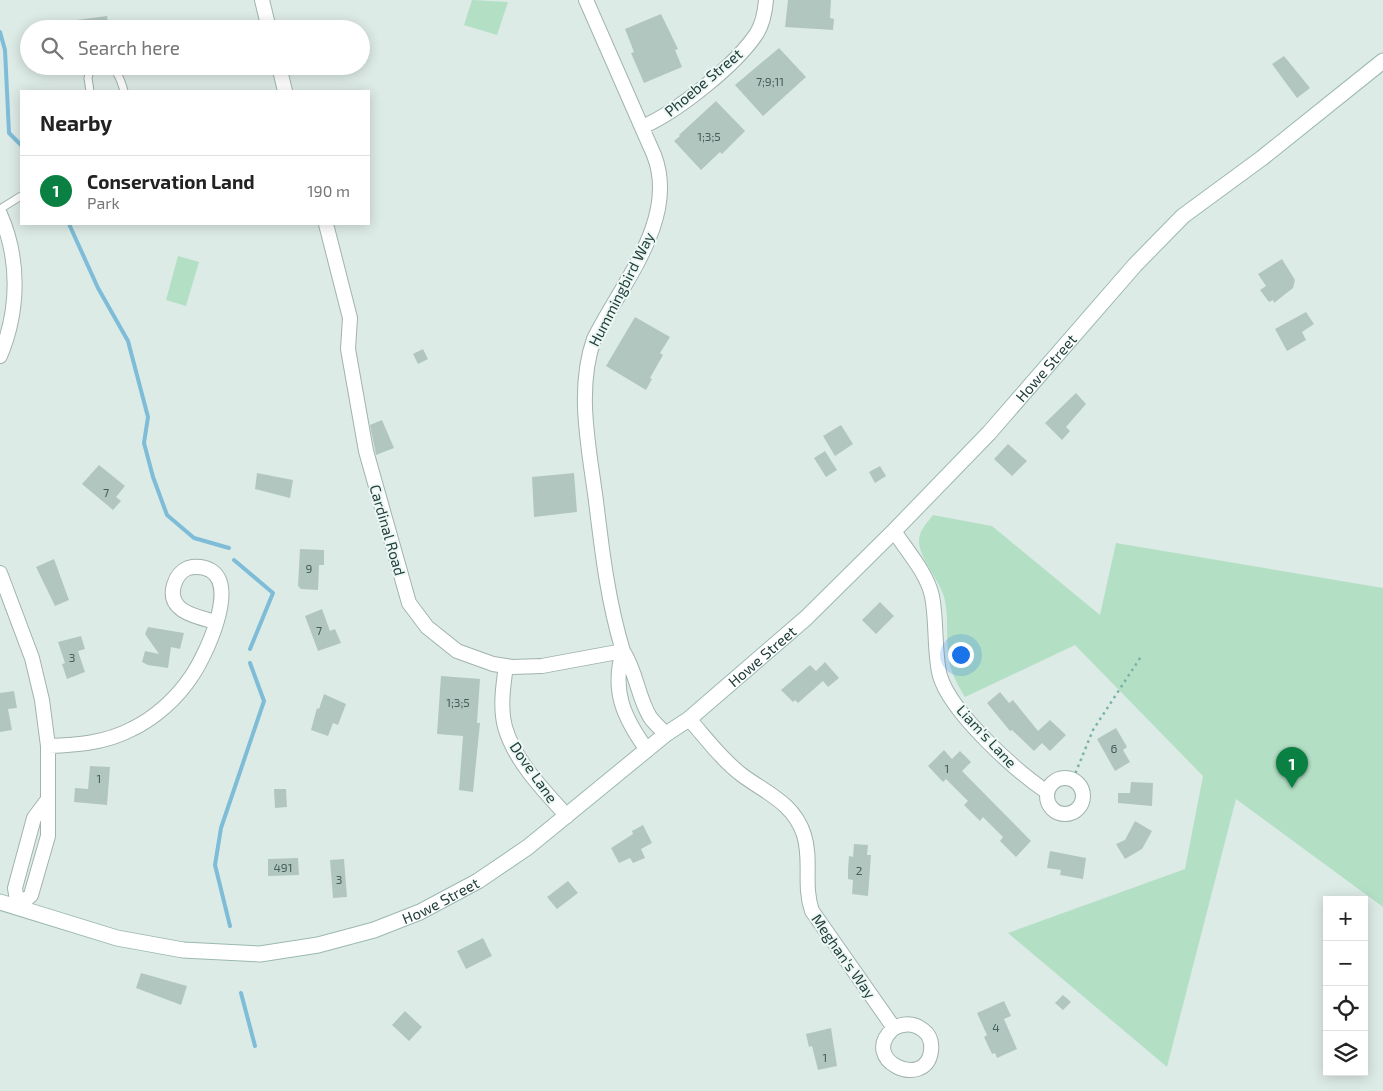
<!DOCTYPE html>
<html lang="en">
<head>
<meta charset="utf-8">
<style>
	:root { --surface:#fff; --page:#f6f6f6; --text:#222; --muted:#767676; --line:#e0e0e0; --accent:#0b8043 }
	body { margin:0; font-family:"Exo 2",sans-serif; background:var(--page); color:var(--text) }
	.controls { position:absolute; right:15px; bottom:15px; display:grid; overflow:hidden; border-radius:0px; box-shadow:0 2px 12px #0003 }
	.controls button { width:45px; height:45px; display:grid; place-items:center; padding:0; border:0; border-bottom:1px solid var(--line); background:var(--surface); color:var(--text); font:25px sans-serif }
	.you { position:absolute; left:960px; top:654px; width:18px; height:18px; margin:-12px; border:4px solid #fff; border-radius:50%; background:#1a73e8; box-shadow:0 0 0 8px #1a73e833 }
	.badge { display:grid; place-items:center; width:32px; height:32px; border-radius:50%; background:var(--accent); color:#fff; font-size:16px; font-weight:700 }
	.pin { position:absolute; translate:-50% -41px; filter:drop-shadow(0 1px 2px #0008) }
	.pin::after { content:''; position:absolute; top:26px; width:18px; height:15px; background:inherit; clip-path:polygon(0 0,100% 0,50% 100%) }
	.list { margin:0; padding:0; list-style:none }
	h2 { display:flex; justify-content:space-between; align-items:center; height:65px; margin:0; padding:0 20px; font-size:21px }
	h2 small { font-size:16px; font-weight:400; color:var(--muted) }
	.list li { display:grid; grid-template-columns:32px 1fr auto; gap:15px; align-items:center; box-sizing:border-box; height:70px; padding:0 20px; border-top:1px solid var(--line) }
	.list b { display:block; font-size:19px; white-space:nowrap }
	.list p { margin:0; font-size:16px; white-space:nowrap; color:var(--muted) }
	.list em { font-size:16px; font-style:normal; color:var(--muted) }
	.icon { flex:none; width:28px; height:28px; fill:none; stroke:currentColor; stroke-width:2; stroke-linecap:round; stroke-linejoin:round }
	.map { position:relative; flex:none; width:1383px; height:1091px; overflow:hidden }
	.search { position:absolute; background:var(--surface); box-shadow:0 2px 12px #0003; left:20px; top:20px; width:350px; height:55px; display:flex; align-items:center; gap:12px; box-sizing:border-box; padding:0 18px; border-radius:28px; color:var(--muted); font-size:19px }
	.panel { position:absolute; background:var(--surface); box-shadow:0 2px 12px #0003; left:20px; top:90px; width:350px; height:135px; border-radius:0px }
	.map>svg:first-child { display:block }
	.green { fill:#b3dfc5 }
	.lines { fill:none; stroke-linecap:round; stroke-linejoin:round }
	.stream { stroke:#7ebcd7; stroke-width:4 }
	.building { fill:#b2c6c0 }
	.lane-casing { stroke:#a0b3af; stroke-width:9 }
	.street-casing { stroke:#a0b3af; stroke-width:16 }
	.secondary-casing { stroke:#9bb8b2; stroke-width:17 }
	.path { stroke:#7ab2a9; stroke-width:2.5; stroke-dasharray:2.5 4; stroke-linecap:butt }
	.lane { stroke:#fff; stroke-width:7 }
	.street { stroke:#fff; stroke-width:14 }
	.secondary { stroke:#fff; stroke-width:15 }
	.labels { text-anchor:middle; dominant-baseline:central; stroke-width:4; stroke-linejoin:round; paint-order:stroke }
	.number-label { font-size:12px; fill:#425e5a }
	.street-label { font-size:15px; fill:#1d3c38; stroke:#edf7f4 }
</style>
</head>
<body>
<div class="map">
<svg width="1383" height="1091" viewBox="0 0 1383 1091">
	<rect width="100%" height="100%" fill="#ddebe7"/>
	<!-- green -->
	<path class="green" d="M472,0L508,2L497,35L464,25Z
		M178,256L199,262L186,306L166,300Z
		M933,515L992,526L1100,615L1116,543L1383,588V907L1236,799L1167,1067L1008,933L1185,869L1203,776L1075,645L965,697C957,684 949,669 948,654C946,635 949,616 944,597C939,579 919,558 919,541C919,530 927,523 933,515Z"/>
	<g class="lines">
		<!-- stream -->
		<path class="stream" d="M0,32L5,50L9,133L21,145
			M69,224L98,288L128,341L148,417L144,443L153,477L167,515L194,538L229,548
			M234,560L273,593L250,649
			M230,926L215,865L221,828L264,701L250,663
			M241,993L255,1046"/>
	</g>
	<!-- building -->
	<path class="building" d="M788,0H831L830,18L834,19L833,30L785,27Z
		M661,14L678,49L675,50L682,67L644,83L631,53L634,52L625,29Z
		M107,16L109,29H61V22Z
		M779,48L806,77L763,116L735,85Z
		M1284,56L1310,88L1297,98L1272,64Z
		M716,101L745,131L722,154L720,152L701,170L674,141L680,136L679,135Z
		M1282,259L1295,280L1293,288L1274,303L1273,300L1269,302L1260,290L1266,286L1258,274Z
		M1306,312L1314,324L1302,332L1306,340L1287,351L1275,329Z
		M635,317L670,337L660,353L663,355L650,378L652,379L646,390L606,366Z
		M423,349L428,359L418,364L413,354Z
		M1076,393L1086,404L1066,427L1070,431L1062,440L1045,423Z
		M382,420L394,448L376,455L370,425Z
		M841,425L853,444L835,456L823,436Z
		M1008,444L1027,461L1012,476L994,459Z
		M825,451L837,470L826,477L814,458Z
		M99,465L125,486L116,497L121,501L113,510L82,484Z
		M880,466L886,476L875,483L869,472Z
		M257,473L293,480L290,498L255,489Z
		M574,473L577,512L534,517L532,477Z
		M300,549L324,550V565H319L318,590L301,589L298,586Z
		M54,559L69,600L55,606L36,567Z
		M880,602L894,616L876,634L862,620Z
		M322,609L330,631L335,629L341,643L318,651L305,616Z
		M148,627L184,633L180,649L171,647L168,668L148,665L142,662L145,651L159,654L145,634Z
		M81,636L85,649L78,651L85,672L67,679L62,664L65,663L58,642Z
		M825,662L839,678L828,687L823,681L798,703L795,700L793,702L781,690L810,665L816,671Z
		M441,676L480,679L477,723H480L473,792L459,790L463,736L437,734Z
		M14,691L17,708L8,709L12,730L0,732V693Z
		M1000,692L1009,703L1013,700L1038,731L1050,720L1066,735L1050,751L1042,743L1034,751L1012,730L1010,731L987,703Z
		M324,694L346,704L338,725L333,723L328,736L311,730L317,708L319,709Z
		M1116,728L1127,747L1123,750L1130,762L1115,771L1097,739Z
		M944,750L952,759L960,751L971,762L962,771L1031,841L1016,857L1000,841L1003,837L983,817L980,821L964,805L968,801L946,779L943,782L928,766Z
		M90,766L110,767L107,805L74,802L75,788L88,789Z
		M1131,782L1153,783L1152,806L1118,803V793H1130Z
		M274,789H286L287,807L275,808Z
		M1135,821L1152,831L1142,849L1125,859L1116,844L1125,840Z
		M643,825L652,843L641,849L645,858L633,863L630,858L619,863L611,848L633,834L632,831Z
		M854,844L868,845L867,855H871L868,896L852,894L853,880L848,879V870L849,856L853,857Z
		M1050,851L1086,858L1083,879L1060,875L1061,870L1047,868Z
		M298,858L299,875L268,876V859Z
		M344,859L347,897L333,898L330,860Z
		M568,881L578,893L557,909L547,897Z
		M483,938L492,956L466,969L457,951Z
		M141,973L187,986L181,1005L136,988Z
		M1063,995L1071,1002L1063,1010L1055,1003Z
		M1004,1001L1011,1016L1004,1019L1017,1049L997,1058L995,1053L992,1054L984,1037L987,1035L977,1013Z
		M405,1011L422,1027L409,1041L392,1025Z
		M831,1028L837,1066L818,1070L812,1046L809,1047L806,1034Z"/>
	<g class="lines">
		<!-- lane casing -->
		<g class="lane-casing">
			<path id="lane" d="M107,66C118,69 121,81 124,91
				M90,91L88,78L90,70L102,66
				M0,209L21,196"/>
		</g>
		<!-- street casing -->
		<g class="street-casing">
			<path id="street" d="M262,0L269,29
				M279,66L285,91
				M642,127C677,112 736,65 757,33C763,23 765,12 766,0
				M0,214C20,259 19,311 0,356
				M326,224L350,318L348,349L366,451L409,603L427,627L457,651L493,664L512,667L542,666L623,651C608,602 602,551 596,501C589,448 576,390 594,339C621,284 679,219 654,155L586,0
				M894,531C907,551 927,573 932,596C937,621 934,654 940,676C951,713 1016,771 1047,792
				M0,573L32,658L42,700L48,746V836L31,895L18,907
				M506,666C503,686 500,708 505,727C514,760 544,791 567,816
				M689,719C706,738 722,760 742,775C766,793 794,803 804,835C812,860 803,885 812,911L894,1028C857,1060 926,1091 931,1051C932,1043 930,1035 923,1030C914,1023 904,1023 894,1028
				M48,746C78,745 105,743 132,729C155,718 177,698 191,677C205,657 239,586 210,570C204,567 196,566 188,568C181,571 176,578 174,585C166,612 198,617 216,622
				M647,750C624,718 611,691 623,651C637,673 637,695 650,717C654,723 661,729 666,734
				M1047 796a18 18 0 1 1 36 0a18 18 0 1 1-36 0Z
				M18,907L15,888L34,818L46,802"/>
		</g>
		<!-- secondary casing -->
		<g class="secondary-casing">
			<g id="secondary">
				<path id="s1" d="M0,902L117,938L183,950L260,954L318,945L374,930L420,912L478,881L528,847L666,734L689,719L806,618L894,531L989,433L1135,265L1183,216L1262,158L1383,61"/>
			</g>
		</g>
		<!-- path -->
		<path class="path" d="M1073,779L1093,730L1142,655"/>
		<!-- lane -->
		<use href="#lane" class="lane"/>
		<!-- street -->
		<use href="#street" class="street"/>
		<!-- secondary -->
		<use href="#secondary" class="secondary"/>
	</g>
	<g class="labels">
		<!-- number labels -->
		<g class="number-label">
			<text x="770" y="81">7;9;11</text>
			<text x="709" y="136">1;3;5</text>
			<text x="106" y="492">7</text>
			<text x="309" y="568">9</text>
			<text x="319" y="630">7</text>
			<text x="72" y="657">3</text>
			<text x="458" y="702">1;3;5</text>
			<text x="1114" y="748">6</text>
			<text x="947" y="768">1</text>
			<text x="99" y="778">1</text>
			<text x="283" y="867">491</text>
			<text x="859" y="870">2</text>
			<text x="339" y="879">3</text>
			<text x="996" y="1027">4</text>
			<text x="825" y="1057">1</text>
		</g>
		<!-- street labels -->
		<g class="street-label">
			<text transform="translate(703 82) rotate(-40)">Phoebe Street</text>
			<text transform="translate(621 289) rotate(-63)">Hummingbird Way</text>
			<text stroke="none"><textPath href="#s1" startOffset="1266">Howe Street</textPath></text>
			<text transform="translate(388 530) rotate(74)">Cardinal Road</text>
			<text stroke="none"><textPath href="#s1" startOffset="861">Howe Street</textPath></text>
			<text transform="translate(987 736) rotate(47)">Liam's Lane</text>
			<text transform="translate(534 772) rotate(55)">Dove Lane</text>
			<text stroke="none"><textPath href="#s1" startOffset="456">Howe Street</textPath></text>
			<text transform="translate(844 956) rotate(55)">Meghan's Way</text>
		</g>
	</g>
</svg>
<div class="controls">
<button>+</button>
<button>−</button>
<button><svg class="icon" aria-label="locate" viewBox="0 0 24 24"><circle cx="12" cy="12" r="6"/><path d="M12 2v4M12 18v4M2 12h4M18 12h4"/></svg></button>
<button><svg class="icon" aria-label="layers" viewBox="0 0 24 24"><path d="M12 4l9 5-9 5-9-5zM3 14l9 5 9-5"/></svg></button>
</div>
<div class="you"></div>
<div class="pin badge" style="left:1292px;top:788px">1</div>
<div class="search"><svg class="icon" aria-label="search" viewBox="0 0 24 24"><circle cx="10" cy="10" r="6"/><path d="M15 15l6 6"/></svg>Search here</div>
<section class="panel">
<h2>Nearby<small></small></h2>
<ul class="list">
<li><span class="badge">1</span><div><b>Conservation Land</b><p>Park</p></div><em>190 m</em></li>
</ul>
</section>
</div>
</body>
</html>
